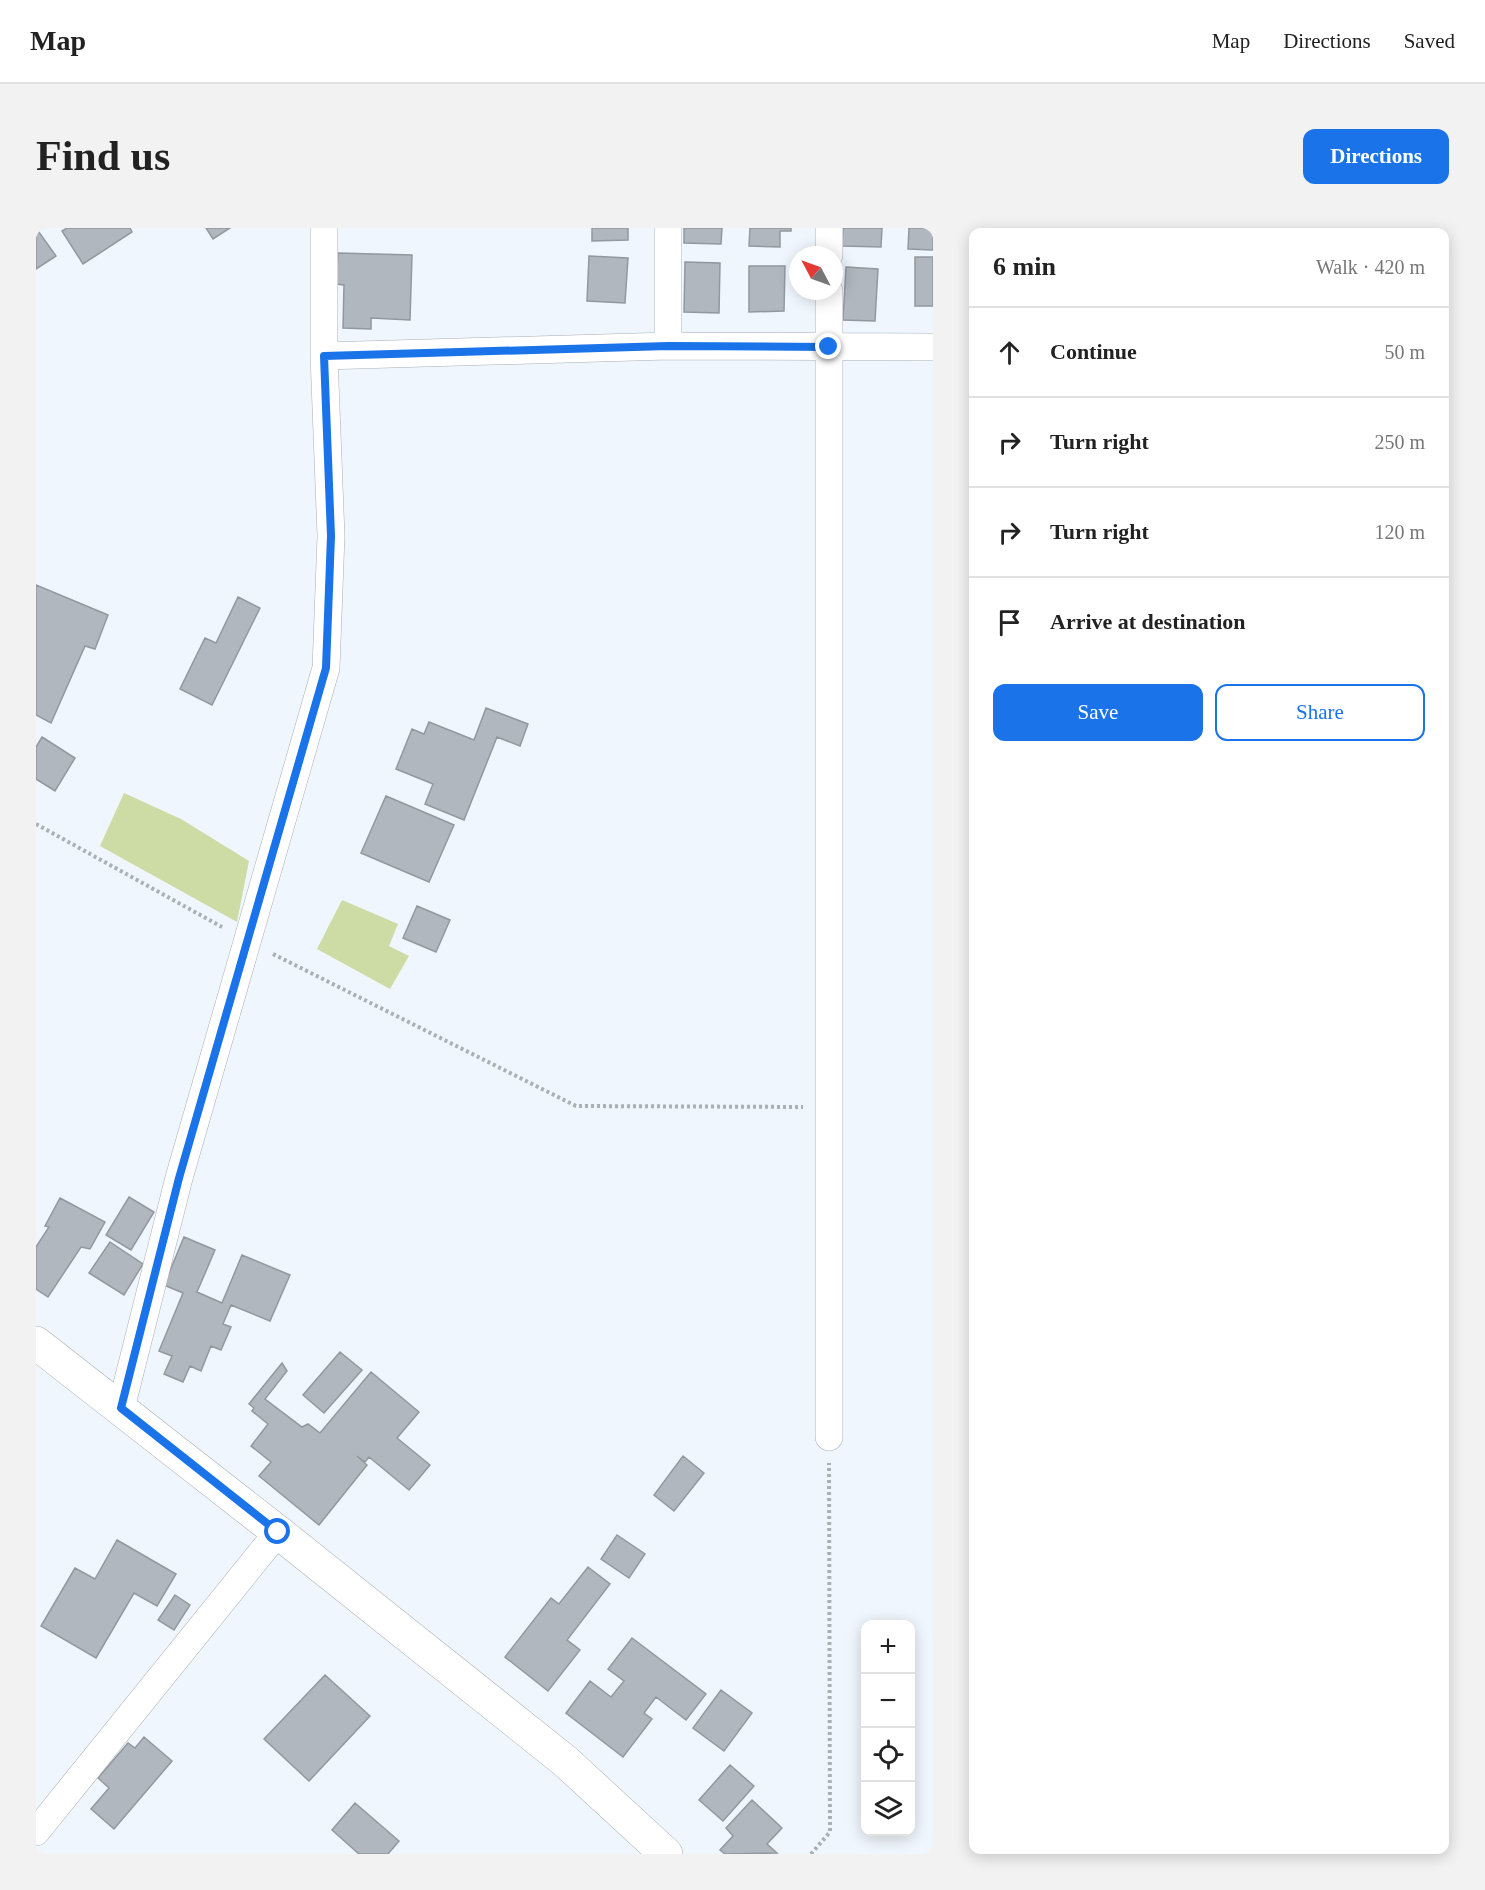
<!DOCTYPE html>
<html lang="en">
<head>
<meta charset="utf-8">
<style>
	:root { --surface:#fff; --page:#f2f2f2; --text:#222; --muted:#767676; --line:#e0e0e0; --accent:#1a73e8 }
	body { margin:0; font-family:Georgia,serif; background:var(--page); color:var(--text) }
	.controls { position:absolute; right:18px; bottom:18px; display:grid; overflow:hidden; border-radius:12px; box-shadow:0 3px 15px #0003 }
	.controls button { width:54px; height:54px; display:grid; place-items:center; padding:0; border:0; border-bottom:2px solid var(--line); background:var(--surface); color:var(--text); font:30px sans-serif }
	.compass { position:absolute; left:753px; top:18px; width:54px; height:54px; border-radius:50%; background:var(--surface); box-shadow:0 3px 15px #0003; rotate:311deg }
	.stop { position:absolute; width:18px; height:18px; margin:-14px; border:4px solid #1a73e8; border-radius:50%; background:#fff }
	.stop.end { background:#1a73e8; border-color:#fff; box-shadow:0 2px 6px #0008 }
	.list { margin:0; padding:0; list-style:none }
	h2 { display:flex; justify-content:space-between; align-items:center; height:78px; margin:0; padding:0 24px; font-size:26px }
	h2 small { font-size:20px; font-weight:400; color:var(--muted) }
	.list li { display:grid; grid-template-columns:39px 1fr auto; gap:18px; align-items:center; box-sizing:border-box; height:90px; padding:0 24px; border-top:2px solid var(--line) }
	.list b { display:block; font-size:22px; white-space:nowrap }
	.list em { font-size:20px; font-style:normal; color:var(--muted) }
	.actions { display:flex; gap:12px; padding:18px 24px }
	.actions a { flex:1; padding:14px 0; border:2px solid var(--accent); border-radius:12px; text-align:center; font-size:21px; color:var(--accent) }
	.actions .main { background:var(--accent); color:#fff }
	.icon { flex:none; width:33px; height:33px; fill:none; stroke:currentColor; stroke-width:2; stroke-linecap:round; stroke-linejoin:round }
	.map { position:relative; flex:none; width:897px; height:1626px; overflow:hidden; border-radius:12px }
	header { display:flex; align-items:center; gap:36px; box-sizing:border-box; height:84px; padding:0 30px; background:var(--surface); border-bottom:2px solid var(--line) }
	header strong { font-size:28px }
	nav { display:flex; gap:33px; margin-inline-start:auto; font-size:21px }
	.intro { display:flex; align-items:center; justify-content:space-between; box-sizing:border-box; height:144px; padding:0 36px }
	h1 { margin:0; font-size:42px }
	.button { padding:15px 27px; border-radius:12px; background:var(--accent); color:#fff; font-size:21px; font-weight:700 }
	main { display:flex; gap:36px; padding:0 36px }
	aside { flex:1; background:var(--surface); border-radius:12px; box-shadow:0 3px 15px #0003 }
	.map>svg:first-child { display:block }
	.green { fill:#cddba5 }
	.building { fill:#b1b7be; stroke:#92989e; stroke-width:1.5 }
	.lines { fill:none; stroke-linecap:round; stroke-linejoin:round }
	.street-casing { stroke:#a8afb5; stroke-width:28 }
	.secondary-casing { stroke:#a8afb5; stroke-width:34 }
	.path { stroke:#abb0b5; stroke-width:4; stroke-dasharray:3 3; stroke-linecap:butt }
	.street { stroke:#fff; stroke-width:27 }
	.secondary { stroke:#fff; stroke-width:33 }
	.route { stroke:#1a73e8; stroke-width:8 }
</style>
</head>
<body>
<header>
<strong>Map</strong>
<nav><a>Map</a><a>Directions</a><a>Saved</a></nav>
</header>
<div class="intro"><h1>Find us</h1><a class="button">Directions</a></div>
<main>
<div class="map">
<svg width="897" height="1626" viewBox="0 0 897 1626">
	<rect width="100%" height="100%" fill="#f0f6fd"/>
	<!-- green -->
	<path class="green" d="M88,565L145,591L213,633L201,694L64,618Z
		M306,672L362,696L353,718L373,728L354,761L281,721Z"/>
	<!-- building -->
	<path class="building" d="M0,0L20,28L0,41Z
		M31,0H94L96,4L47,36L26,3Z
		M170,0H194L177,11Z
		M556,0H592V12L556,13Z
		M648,0H686L685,16L648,15Z
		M714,0H755V3H744V19L713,18Z
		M807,0H846L845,19L806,18Z
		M873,0H897V22L872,21Z
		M302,25L376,27L374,92L335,90V101L307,100L308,57L300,56Z
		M553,28L592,30L589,75L551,73Z
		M879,29H897V78H879Z
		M649,34L684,35L683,85L648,84Z
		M713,38H749L748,83L713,84Z
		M810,39L842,41L839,93L807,92Z
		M0,357L72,387L59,421L49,418L15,495L0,487Z
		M202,369L224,380L176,477L144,461L169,410L180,415Z
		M450,480L492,496L484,518L461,509L428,592L389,576L397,556L360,541L376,501L388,506L393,494L438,512Z
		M6,509L39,530L19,563L0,551V519Z
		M350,568L418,597L393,654L325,625Z
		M381,678L414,692L400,724L367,710Z
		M93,969L118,984L95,1022L70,1007Z
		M24,970L69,994L54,1021L45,1019L12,1069L0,1061V1019L13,999L9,998Z
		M148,1009L179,1022L161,1064L186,1075L206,1027L254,1047L234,1093L195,1077L187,1096L195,1099L185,1122L175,1118L165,1143L154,1138L147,1154L128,1146L136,1128L123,1123L147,1065L128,1057Z
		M74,1014L107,1036L88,1067L53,1045Z
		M304,1124L326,1142L288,1185L267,1167Z
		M246,1135L251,1143L229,1171L266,1199L272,1196L284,1205L335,1144L383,1184L361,1210L394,1237L373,1262L333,1229L329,1234L321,1228L331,1237L283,1297L223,1248L235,1234L215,1218L232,1196L216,1183L218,1180L213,1176Z
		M647,1228L668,1245L638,1283L618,1267Z
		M581,1307L609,1326L593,1350L565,1331Z
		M81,1312L140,1346L121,1378L98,1365L60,1430L5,1398L39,1340L59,1351Z
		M552,1339L574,1356L531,1412L544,1422L512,1463L469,1429L515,1370L523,1376Z
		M139,1367L154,1377L138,1402L122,1392Z
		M596,1410L670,1466L650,1492L620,1469L608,1485L616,1491L587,1529L530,1485L554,1453L575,1469L588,1453L572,1441Z
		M289,1447L334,1488L273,1553L228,1511Z
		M685,1462L716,1485L688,1523L657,1500Z
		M108,1509L136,1533L78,1601L55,1581L73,1560L62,1550L92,1515L99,1520Z
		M694,1537L718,1558L687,1593L663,1572Z
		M716,1572L746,1600L731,1616L741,1625L689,1626L684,1622L697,1608L690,1600Z
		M319,1575L363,1613L352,1626H323L296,1602Z"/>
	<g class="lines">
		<!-- street casing -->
		<g class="street-casing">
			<path id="street" d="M632,0V118
				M793,0V27
				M288,128L632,118L897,119
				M85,1180L143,950L290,440L295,308L288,128V0
				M793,1209V63
				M0,1604L242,1304"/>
		</g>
		<!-- secondary casing -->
		<g class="secondary-casing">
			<path id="secondary" d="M0,1115L242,1304L529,1533L630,1626"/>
		</g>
		<!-- path -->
		<path class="path" d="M0,596L186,699
			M237,726L540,878L767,879
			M775,1626L794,1604L793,1235"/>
		<!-- street -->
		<use href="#street" class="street"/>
		<!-- secondary -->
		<use href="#secondary" class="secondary"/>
	</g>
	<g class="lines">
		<!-- route -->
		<path class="route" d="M242,1304L85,1180L143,950L290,440L295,308L288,128L632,118L793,119"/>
	</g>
</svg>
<div class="controls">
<button>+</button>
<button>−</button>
<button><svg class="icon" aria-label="locate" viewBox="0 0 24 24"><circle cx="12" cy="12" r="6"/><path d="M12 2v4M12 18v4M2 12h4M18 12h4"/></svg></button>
<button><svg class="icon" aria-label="layers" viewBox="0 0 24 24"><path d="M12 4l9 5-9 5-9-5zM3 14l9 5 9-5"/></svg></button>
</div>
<svg class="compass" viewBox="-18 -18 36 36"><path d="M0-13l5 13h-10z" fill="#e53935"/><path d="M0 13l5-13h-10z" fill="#767676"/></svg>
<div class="stop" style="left:242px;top:1304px"></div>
<div class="stop end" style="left:793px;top:119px"></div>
</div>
<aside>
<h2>6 min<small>Walk · 420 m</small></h2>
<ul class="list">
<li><svg class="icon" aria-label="ahead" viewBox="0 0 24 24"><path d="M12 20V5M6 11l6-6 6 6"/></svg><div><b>Continue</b></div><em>50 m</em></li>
<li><svg class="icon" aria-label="right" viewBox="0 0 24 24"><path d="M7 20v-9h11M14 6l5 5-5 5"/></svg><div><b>Turn right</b></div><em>250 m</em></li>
<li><svg class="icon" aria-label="right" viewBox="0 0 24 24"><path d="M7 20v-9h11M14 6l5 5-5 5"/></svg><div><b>Turn right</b></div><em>120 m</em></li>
<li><svg class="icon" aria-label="arrive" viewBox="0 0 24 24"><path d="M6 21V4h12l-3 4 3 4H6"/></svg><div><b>Arrive at destination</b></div></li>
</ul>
<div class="actions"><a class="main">Save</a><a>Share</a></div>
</aside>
</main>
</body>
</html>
